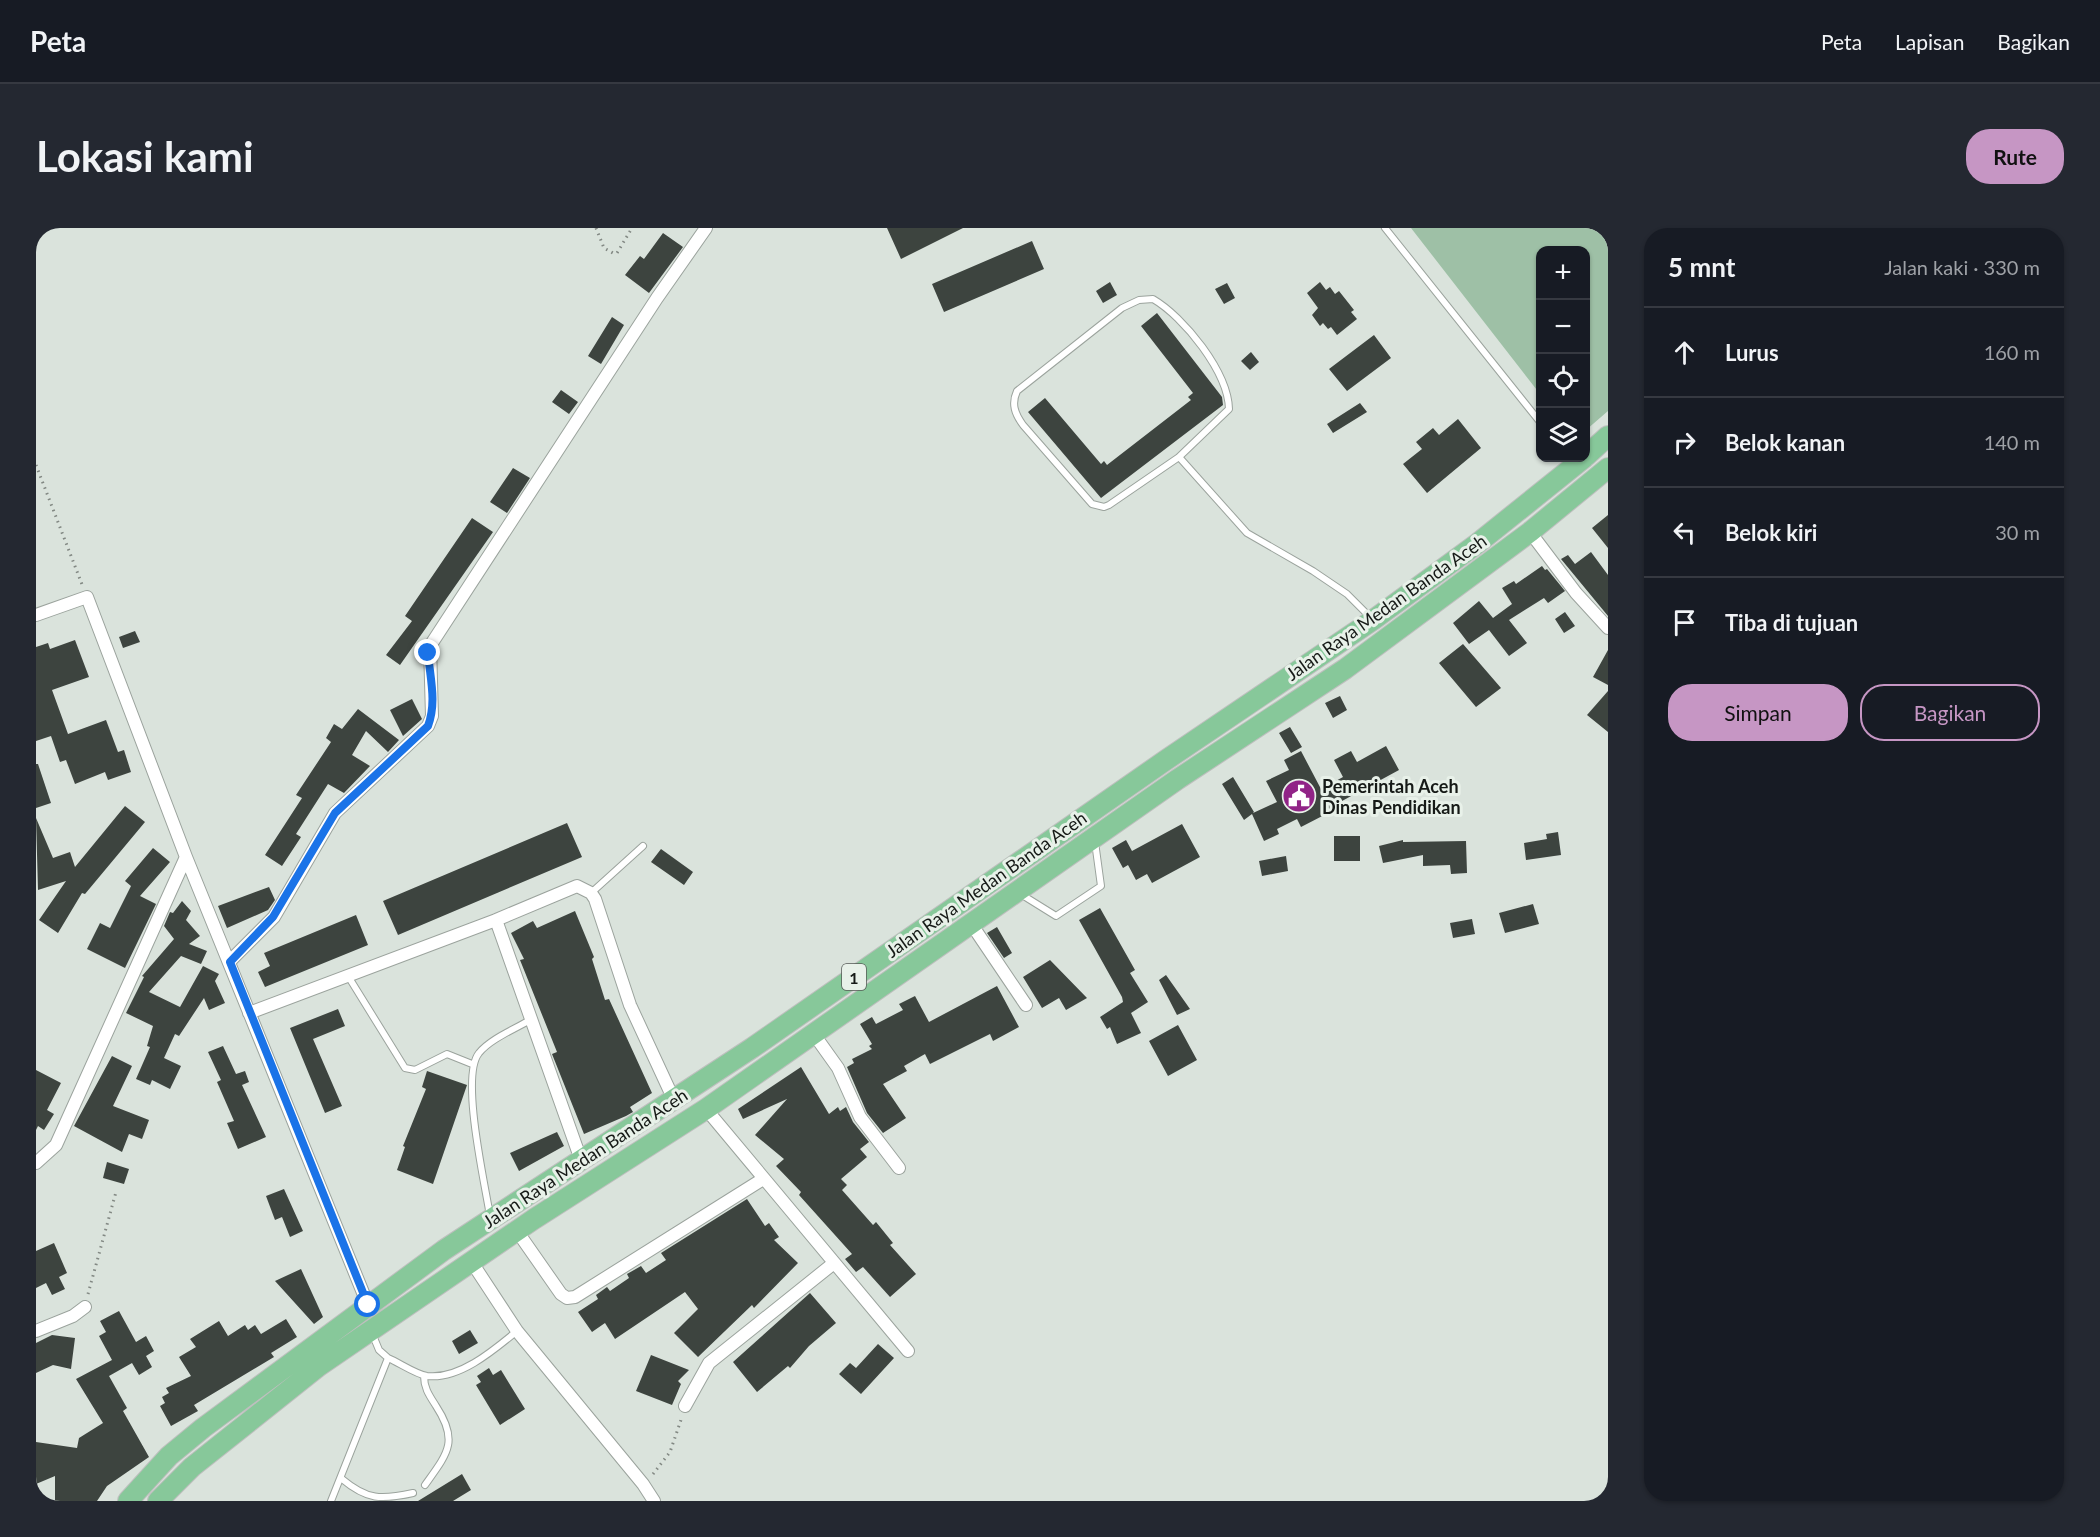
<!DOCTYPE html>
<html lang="id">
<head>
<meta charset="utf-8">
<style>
	:root { --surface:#171b24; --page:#242831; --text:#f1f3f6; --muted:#9ea1a6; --line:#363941; --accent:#c696c4 }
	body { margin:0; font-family:Lato,sans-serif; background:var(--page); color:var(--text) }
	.controls { position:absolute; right:18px; top:18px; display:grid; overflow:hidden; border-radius:12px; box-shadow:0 2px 4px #0004 }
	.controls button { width:54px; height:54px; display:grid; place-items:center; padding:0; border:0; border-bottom:2px solid var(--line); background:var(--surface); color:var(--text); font:30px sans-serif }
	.stop { position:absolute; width:18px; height:18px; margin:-14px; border:4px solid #1a73e8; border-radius:50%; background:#fff }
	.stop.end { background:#1a73e8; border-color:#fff; box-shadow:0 2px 6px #0008 }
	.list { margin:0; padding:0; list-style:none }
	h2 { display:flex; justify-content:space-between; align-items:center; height:78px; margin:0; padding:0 24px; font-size:26px }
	h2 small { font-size:20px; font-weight:400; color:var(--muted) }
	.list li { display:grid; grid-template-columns:39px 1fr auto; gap:18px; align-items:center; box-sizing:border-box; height:90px; padding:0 24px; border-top:2px solid var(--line) }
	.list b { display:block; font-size:22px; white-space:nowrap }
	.list em { font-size:20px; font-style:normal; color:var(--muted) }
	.actions { display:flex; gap:12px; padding:18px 24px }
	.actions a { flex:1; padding:14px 0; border:2px solid var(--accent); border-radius:24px; text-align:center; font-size:21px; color:var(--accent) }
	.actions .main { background:var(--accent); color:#111 }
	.icon { flex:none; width:33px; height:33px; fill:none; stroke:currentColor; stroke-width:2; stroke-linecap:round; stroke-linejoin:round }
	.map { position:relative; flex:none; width:1572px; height:1273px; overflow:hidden; border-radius:24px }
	header { display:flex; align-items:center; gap:36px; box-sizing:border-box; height:84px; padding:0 30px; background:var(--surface); border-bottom:2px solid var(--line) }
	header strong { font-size:28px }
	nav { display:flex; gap:33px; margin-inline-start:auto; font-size:21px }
	.intro { display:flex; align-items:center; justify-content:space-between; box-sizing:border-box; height:144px; padding:0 36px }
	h1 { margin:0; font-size:42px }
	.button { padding:15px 27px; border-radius:24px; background:var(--accent); color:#111; font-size:21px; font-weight:700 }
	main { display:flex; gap:36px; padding:0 36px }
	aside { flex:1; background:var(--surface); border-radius:24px; box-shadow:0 2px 4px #0004 }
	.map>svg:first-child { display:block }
	.green { fill:#9ec0a6 }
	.building { fill:#3d443f }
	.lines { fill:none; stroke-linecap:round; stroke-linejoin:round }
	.service-casing { stroke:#9ba39d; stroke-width:8 }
	.minor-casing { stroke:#9ba39d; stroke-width:14 }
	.trunk-casing { stroke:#bebfbe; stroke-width:22 }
	.path { stroke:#828883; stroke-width:3; stroke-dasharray:1.5 4.5; stroke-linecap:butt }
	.service { stroke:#fff; stroke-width:6 }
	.minor { stroke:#fff; stroke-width:12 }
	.trunk { stroke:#87c89a; stroke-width:20 }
	.route { stroke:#1a73e8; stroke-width:8 }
	.labels { text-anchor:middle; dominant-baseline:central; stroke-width:6; stroke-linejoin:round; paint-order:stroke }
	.shield { fill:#e8f1e9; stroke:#555a56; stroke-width:1.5 }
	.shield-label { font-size:16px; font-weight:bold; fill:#161a17 }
	.street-label { font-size:18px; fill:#161a17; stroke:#e8f1e9 }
	.poi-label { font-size:18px; font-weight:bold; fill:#161a17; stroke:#e8f1e9; text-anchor:start }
</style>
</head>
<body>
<header>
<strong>Peta</strong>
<nav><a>Peta</a><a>Lapisan</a><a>Bagikan</a></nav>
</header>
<div class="intro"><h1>Lokasi kami</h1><a class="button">Rute</a></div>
<main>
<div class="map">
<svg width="1572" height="1273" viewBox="0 0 1572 1273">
	<rect width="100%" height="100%" fill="#dae3dc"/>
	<!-- green -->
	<path class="green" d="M1375,0H1572V183L1550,202V22H1504V166Z"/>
	<!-- building -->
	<path class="building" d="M851,0H927L865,31Z
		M627,5L647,19L613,65L589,47L604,28L608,31Z
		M996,13L1008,41L908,84L896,56Z
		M1074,54L1081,67L1067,75L1060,63Z
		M1284,54L1290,62L1294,59L1299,66L1303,63L1318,82L1315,84L1321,91L1301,107L1295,99L1292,101L1287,95L1284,98L1276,87L1282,80L1271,65Z
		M1191,55L1199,70L1188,76L1179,61Z
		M1121,85L1186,169L1187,177L1065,270L992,184L1009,170L1065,236L1068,233L1071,237L1155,172L1152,169L1157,165L1105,98Z
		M576,89L588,97L565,136L552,128Z
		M1338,107L1355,130L1311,163L1293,141Z
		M1215,124L1223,134L1214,142L1205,133Z
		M525,162L542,174L533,186L516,174Z
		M1324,175L1331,184L1297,205L1291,196Z
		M1422,191L1445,220L1391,265L1367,236L1386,221L1380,214L1397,200L1403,207Z
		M477,240L494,250L471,285L454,274Z
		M1572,287V320L1556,300Z
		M436,290L457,304L364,437L350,427L376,393L369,388Z
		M1555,324L1572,347V388L1525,331L1532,327L1539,336Z
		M1506,338L1509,342L1511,341L1529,363L1512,375L1508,370L1473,392L1491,415L1473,428L1453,402L1433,416L1417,395L1443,373L1457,390L1476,376L1466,360L1478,353L1480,356Z
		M1529,384L1539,398L1528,405L1519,391Z
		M99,403L104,414L87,420L83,409Z
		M39,412L53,449L16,462L32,506L70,492L82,524L88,522L95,544L72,552L69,544L39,556L30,532L24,534L15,508L0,513V419L12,415L14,421Z
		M1427,416L1465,460L1440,479L1403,435Z
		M1572,422V457L1557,449Z
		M1572,463V504L1551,487Z
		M1304,468L1311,482L1297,490L1289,475Z
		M376,471L386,491L367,508L354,482Z
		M322,481L363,512L352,524L330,503L316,527L334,538L308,565L292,556L260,606L265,609L246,638L229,627L266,570L260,567L295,514L290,510L298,496L306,501Z
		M1254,499L1266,519L1255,525L1243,505Z
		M1350,518L1363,542L1306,573L1295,581L1296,583L1265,599L1261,591L1241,601L1243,606L1228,613L1216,586L1208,592L1186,556L1197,549L1218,584L1217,585L1241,574L1230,553L1253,542L1248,532L1265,523L1285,561L1307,549L1298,532L1315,523L1321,534Z
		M0,536H2L15,575L0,580Z
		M89,578L109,594L49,666L46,665L22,705L3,692L30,653L2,662L0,590L17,630L34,624L39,639Z
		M531,595L546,629L362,707L347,673Z
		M1146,596L1164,629L1116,655L1111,646L1100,652L1092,637L1087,640L1076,620L1090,612L1096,623Z
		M1522,604L1525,627L1490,632L1488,615L1511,611L1510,606Z
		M1298,608H1324V633H1298Z
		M1367,612V614L1430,613L1431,645L1415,646L1414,637L1387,638V627L1347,635L1343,618Z
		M117,620L134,634L104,668L120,676L89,740L51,721L64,695L74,700L95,658L89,653Z
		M625,621L657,644L648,657L615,634Z
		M1250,628L1252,643L1226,648L1223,633Z
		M233,659L239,672L232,682L191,700L182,678Z
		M146,673L155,683L150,692L164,708L153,716L171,723L165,736L145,728L113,764L144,779L167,738L183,746L179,753L189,775L173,782L168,770L143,808L139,806L128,830L145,838L134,861L116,852L114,857L100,851L114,819L111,818L117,798L90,785L108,749L106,748L138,711L128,698L134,684L137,685Z
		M1497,676L1503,696L1469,705L1463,685Z
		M1064,680L1099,742L1094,745L1112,774L1095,785L1105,805L1081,816L1074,799L1071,801L1064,789L1087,774L1086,769L1043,692Z
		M539,683L558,729L556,731L569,772L573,771L616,865L594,879L597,884L590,888L548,906L516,826L521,824L484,732L488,731L475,705L497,693L501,700Z
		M320,687L332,717L229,759L222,744L234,738L228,725Z
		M1436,691L1439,706L1417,710L1414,695Z
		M961,699L976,725L968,730L951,705Z
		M1014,732L1051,770L1030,782L1023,770L1006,780L987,749Z
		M1130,747L1154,781L1141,787L1123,752Z
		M961,758L983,799L957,813L954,806L894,836L889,826L868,838L871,843L847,856L870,890L847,905L831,885L811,839L818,835L816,831L836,821L833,818L836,816L824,796L836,789L840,796L867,782L863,776L879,768L893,794Z
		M302,781L309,798L277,811L306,878L289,885L254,800Z
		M1142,797L1161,832L1132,848L1113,813Z
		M187,818L200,846L209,843L213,854L206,857L230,909L202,921L191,895L198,893L181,854L185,852L172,824Z
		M76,828L96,838L77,878L113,892L106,911L93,906L86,924L38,898Z
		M765,839L793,886L802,879L804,883L810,879L817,894L833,914L824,921L831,929L805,951L811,957L806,962L837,997L840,994L857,1015L854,1017L880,1046L854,1069L827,1039L820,1044L809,1031L816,1026L763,967L765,964L740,938L748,931L719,907L751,871L707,891L702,881Z
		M0,842L25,855L11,882L18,886L8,902L2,898L0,902Z
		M391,843L431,857L397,956L361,942L369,919L367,918L390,861L386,859Z
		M521,904L528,918L483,943L474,925Z
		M71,934L93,941L88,956L67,950Z
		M248,961L267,1003L254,1009L246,989L239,992L230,968Z
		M711,971L729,998L733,995L743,1009L738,1012L762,1035L718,1080L716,1077L662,1129L638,1105L662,1081L649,1064L579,1111L569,1095L556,1104L542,1084L562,1071L560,1067L571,1059L574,1063L593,1050L591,1046L605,1038L610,1045L630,1032L625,1025Z
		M18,1015L31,1045L23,1049L29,1061L16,1067L10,1055L0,1060V1023Z
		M265,1041L287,1089L278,1096L239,1053Z
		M774,1065L800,1095L773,1118L754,1140L752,1138L721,1164L697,1134Z
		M83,1083L100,1114L110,1108L118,1123L110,1128L116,1139L103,1147L96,1135L73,1148L91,1180L87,1183L113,1229L71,1258L61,1273H19V1248L0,1256V1214L41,1220L43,1210L67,1195L40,1151L76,1132L63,1108L70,1104L64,1093Z
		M250,1091L261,1109L235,1125L238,1129L158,1177L162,1183L135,1198L124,1178L129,1175L126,1169L133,1165L130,1160L155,1148L143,1129L160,1119L154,1111L183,1093L192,1108L209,1097L212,1102L219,1097L225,1106Z
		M434,1102L442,1115L423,1126L416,1113Z
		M16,1107L39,1110L35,1141L17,1137L0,1145V1115Z
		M842,1116L858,1130L825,1166L803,1146L814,1135L820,1140Z
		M615,1127L653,1142L642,1153L645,1156L636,1177L600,1163Z
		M453,1140L457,1147L465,1142L489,1181L464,1197L440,1157L445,1154L441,1148Z
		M426,1246L435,1262L417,1273H382Z"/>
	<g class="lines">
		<!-- service casing -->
		<g class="service-casing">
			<path id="service" d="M1349,0L1504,194
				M1117,71C1148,89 1192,144 1193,181L1143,229L1073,277L1068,279L1056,276L987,197C979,186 975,176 981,163L1086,80L1103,72Z
				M1143,229L1211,305L1277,343L1311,366L1335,390
				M555,665L607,618
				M983,665L1020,688L1065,658L1059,614
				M312,748L369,840L379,842L411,826L436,836
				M454,988C449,956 424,848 443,825C454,811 479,801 494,792
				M352,1130C364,1135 379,1146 391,1148C423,1152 458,1122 481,1103
				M388,1148C388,1160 393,1167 400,1178C423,1213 412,1225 389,1257
				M306,1251C331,1272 345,1272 377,1265
				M295,1273L352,1130L343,1122L336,1105"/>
		</g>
		<!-- minor casing -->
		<g class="minor-casing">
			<path id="minor" d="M1494,304L1540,365L1572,400
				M0,387L51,369L150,629L332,1077
				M460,692L545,932
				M936,697L990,777
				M194,733L238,689L299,585L392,498L396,488L394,418L621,70L670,0
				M213,785L460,692L541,658L555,665L559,671L594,777L638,872
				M777,805L802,840L824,889L863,940
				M670,881L872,1123
				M0,935L20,917L150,629
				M481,1003L525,1066L531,1070L539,1069L727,951
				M435,1033L481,1103L607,1256L618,1273
				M0,1103L37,1088L49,1079
				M649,1178L673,1135L798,1035"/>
		</g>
		<!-- trunk casing -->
		<g class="trunk-casing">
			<path id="trunk" d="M1550,228L1572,208
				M92,1273L133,1228L167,1200L408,1022L716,820L1130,532L1337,392L1442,315L1548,230
				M122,1273L156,1239L283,1138L498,991L670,881L1142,551L1309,441L1494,304L1572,240"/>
		</g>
		<!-- path -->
		<path class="path" d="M560,0L568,20L577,25H581L596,0
			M0,237L47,359
			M52,1066L80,964
			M617,1246L634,1224L646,1189"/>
		<!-- service -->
		<use href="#service" class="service"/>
		<!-- minor -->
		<use href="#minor" class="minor"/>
		<!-- trunk -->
		<use href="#trunk" class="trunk"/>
	</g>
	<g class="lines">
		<!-- route -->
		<path class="route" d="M332,1077L194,734L237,689L299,585L392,498C401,474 394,450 392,425"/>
	</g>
	<!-- icons -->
	<defs>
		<g id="civic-disc" transform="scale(1.725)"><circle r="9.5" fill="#912487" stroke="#e8f1e9"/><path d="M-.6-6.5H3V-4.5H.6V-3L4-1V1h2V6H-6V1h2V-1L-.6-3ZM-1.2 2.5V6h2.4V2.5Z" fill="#fff"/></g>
	</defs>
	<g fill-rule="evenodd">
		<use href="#civic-disc" x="1263" y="568"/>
	</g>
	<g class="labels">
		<!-- shield labels -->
		<rect class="shield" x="806" y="736" width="24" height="26" rx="4.5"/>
		<g class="shield-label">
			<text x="818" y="749">1</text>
		</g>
		<!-- street labels -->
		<g class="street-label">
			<text transform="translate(1350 379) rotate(-35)">Jalan Raya Medan Banda Aceh</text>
			<text transform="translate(950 656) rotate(-35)">Jalan Raya Medan Banda Aceh</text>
			<text transform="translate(549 930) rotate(-33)">Jalan Raya Medan Banda Aceh</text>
		</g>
		<!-- poi labels -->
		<g class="poi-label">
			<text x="1286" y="558">Pemerintah Aceh<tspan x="1286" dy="21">Dinas Pendidikan</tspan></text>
		</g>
	</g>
</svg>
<div class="controls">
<button>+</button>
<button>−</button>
<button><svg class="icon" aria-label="locate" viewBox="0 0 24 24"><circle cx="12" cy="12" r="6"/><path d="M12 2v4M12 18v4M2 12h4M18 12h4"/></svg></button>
<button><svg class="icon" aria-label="layers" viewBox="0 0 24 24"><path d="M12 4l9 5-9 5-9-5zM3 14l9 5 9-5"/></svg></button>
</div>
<div class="stop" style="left:332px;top:1077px"></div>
<div class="stop end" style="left:392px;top:425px"></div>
</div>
<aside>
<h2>5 mnt<small>Jalan kaki · 330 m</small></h2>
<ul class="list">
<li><svg class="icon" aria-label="ahead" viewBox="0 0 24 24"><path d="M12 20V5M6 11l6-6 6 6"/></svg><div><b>Lurus</b></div><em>160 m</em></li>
<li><svg class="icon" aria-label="right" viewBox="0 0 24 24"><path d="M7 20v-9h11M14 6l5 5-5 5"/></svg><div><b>Belok kanan</b></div><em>140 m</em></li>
<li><svg class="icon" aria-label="left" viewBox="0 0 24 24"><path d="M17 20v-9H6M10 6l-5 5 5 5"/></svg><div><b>Belok kiri</b></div><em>30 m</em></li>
<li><svg class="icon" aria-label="arrive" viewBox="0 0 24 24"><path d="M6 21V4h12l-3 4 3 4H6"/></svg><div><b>Tiba di tujuan</b></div></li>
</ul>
<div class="actions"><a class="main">Simpan</a><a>Bagikan</a></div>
</aside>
</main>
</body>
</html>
